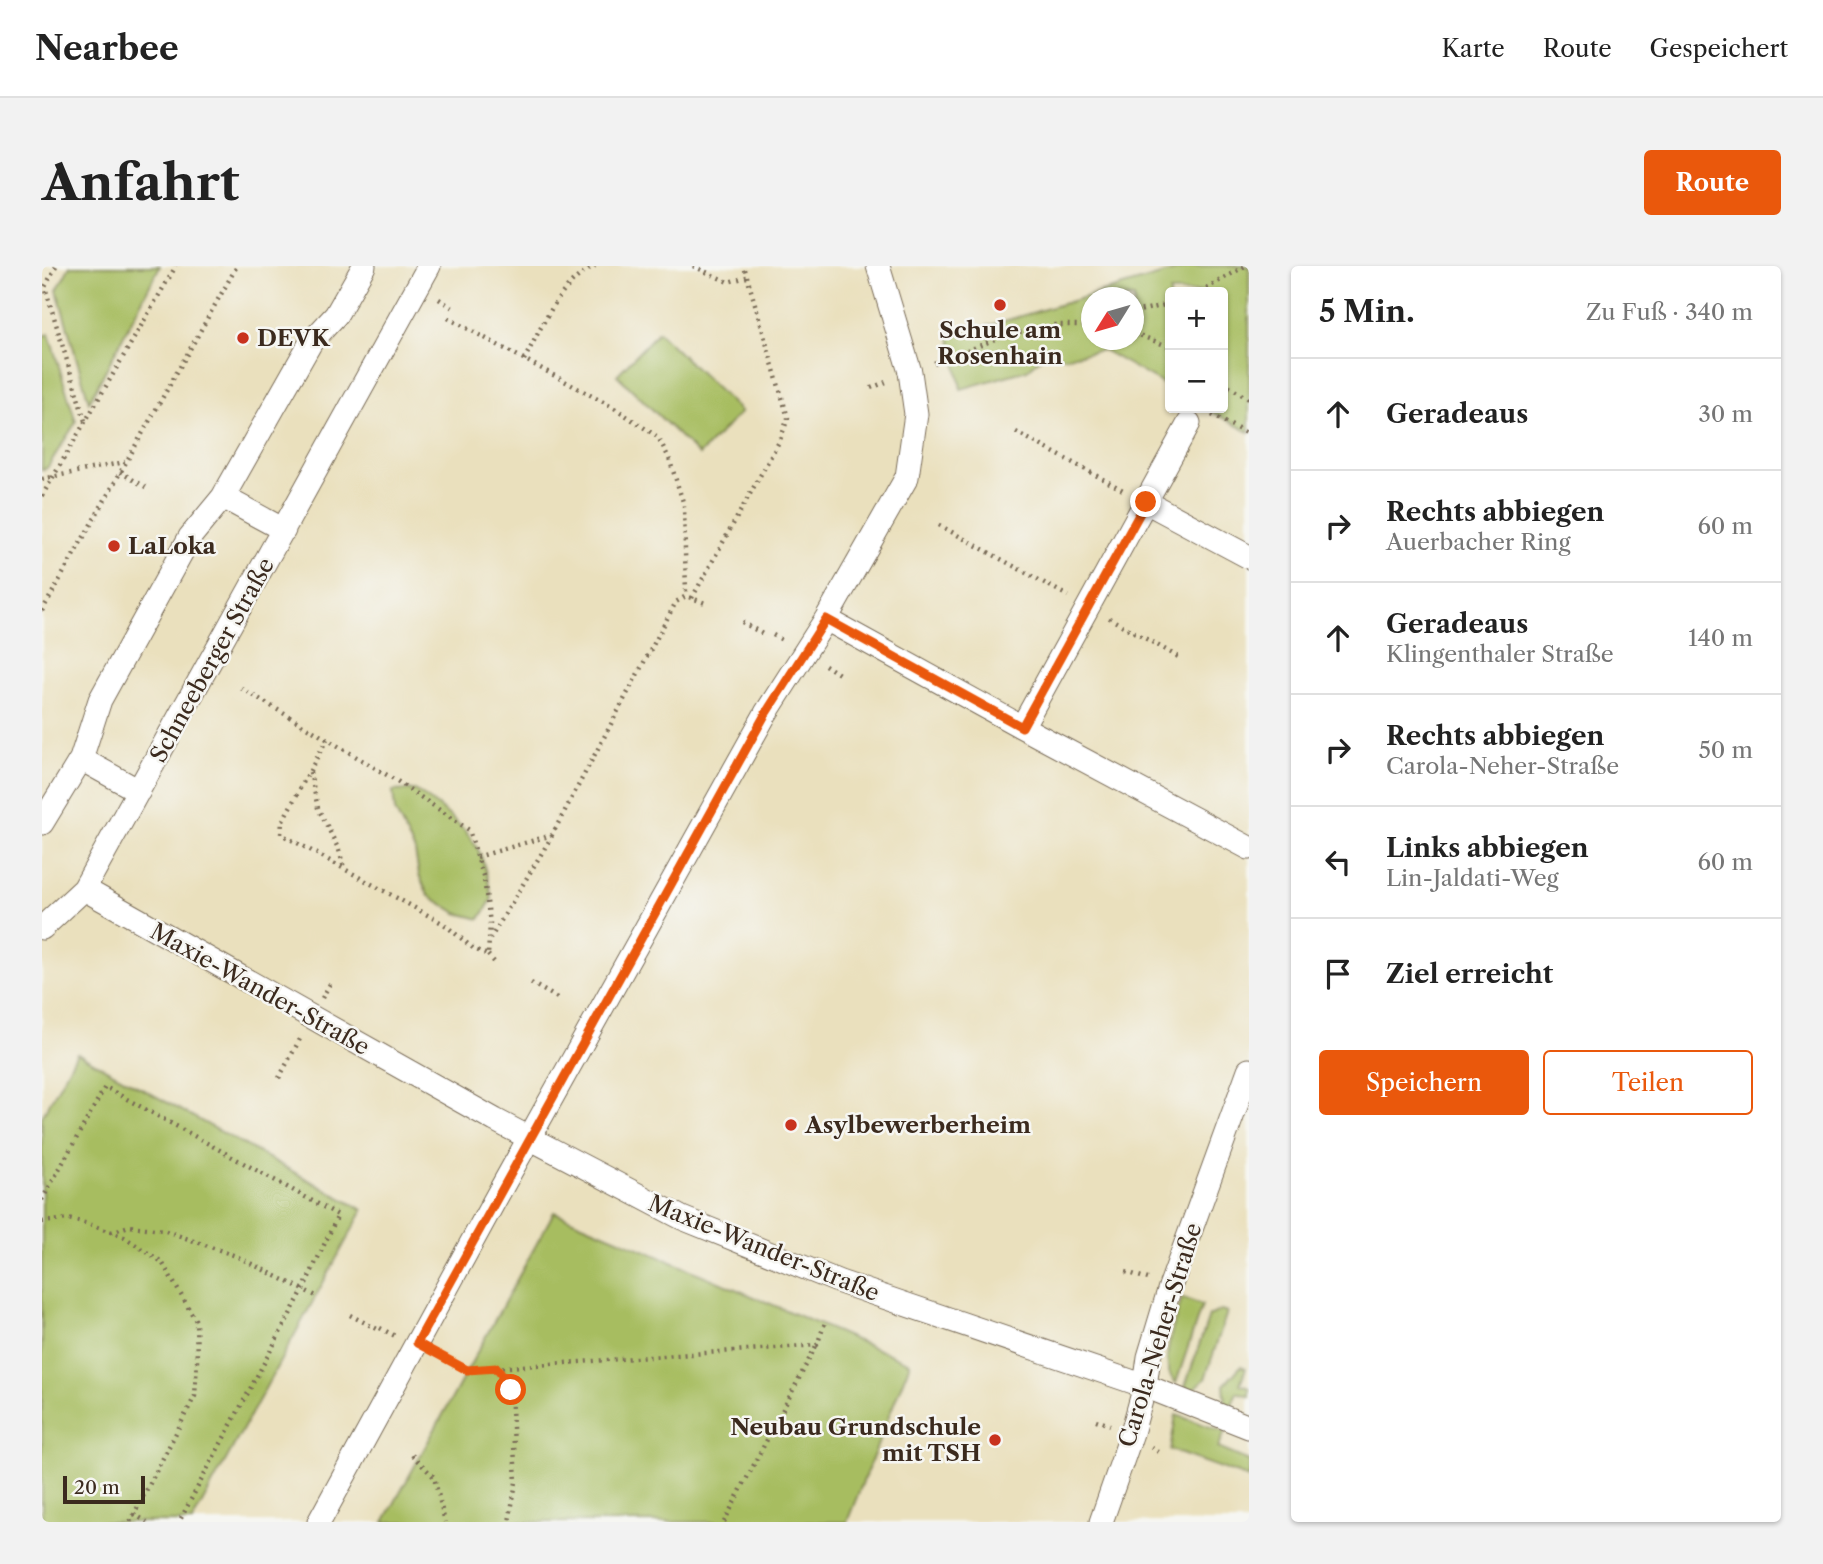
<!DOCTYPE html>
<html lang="de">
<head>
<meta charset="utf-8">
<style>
	:root { --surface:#fff; --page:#f2f2f2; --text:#222; --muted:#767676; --line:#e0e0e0; --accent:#ea580c }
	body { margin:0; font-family:"Libre Caslon Text",serif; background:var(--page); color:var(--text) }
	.controls { position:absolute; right:21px; top:21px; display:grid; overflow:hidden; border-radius:7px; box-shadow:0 2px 5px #0004 }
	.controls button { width:63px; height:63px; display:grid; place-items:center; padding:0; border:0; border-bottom:2px solid var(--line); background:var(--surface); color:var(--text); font:35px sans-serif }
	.compass { position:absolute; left:1039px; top:21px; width:63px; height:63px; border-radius:50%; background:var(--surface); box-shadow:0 2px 5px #0004; rotate:233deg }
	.scale { position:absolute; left:21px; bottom:18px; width:82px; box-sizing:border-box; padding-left:7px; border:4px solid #3b2a1e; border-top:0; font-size:19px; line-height:24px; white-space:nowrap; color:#3b2a1e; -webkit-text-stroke:5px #f6f6f2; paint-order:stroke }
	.stop { position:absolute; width:21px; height:21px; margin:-16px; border:5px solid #ea580c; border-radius:50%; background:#fff }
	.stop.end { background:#ea580c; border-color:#fff; box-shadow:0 2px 7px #0008 }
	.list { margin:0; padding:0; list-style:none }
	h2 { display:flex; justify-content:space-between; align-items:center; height:91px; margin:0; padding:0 28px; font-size:30px }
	h2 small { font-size:23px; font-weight:400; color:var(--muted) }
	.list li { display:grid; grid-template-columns:46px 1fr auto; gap:21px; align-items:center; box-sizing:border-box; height:112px; padding:0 28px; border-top:2px solid var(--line) }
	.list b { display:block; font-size:26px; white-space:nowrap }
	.list p { margin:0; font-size:23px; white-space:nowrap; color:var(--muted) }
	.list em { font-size:23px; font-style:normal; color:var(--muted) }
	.actions { display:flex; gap:14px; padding:21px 28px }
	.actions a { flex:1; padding:16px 0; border:2px solid var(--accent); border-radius:7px; text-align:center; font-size:24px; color:var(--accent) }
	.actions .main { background:var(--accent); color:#fff }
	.icon { flex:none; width:38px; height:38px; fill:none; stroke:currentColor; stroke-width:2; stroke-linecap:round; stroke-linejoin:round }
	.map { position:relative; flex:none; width:1207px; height:1256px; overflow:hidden; border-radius:7px }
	header { display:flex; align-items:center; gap:42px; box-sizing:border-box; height:98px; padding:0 35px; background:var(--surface); border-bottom:2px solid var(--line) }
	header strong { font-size:33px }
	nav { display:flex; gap:38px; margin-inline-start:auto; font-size:24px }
	.intro { display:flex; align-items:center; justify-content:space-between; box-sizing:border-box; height:168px; padding:0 42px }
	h1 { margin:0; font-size:49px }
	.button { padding:18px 32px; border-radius:7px; background:var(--accent); color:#fff; font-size:24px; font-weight:700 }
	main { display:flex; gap:42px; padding:0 42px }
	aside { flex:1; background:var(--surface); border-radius:7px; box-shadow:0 2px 5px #0004 }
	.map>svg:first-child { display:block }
	.green { fill:#a7bd61; stroke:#717440; stroke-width:2; fill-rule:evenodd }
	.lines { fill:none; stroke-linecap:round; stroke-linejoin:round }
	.street-casing { stroke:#786a56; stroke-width:25 }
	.path { stroke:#786a56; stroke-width:4.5; stroke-dasharray:2 5; stroke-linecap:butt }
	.street { stroke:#fff; stroke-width:23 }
	.route { stroke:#ea580c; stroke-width:9 }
	.poi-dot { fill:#c8321e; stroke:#f6f6f2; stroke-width:2.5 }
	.labels { text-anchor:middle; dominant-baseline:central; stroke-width:5; stroke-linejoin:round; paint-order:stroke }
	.poi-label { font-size:23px; font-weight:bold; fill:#3b2a1e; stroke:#f6f6f2; text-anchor:start }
	.street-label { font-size:23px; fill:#3b2a1e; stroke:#f6f6f2 }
</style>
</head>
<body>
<header>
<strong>Nearbee</strong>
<nav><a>Karte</a><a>Route</a><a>Gespeichert</a></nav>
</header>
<div class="intro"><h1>Anfahrt</h1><a class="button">Route</a></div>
<main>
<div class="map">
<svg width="1207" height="1256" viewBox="0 0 1207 1256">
	<rect width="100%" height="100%" fill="#f6f6f2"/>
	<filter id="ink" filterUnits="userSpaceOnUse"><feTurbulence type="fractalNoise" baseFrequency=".0143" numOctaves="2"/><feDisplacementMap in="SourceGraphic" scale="14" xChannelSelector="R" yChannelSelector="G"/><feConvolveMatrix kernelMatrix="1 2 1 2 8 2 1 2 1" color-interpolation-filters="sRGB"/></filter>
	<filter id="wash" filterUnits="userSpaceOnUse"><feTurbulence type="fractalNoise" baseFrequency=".00686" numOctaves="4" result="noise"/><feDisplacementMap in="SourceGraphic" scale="28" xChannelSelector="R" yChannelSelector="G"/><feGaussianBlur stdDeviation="1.57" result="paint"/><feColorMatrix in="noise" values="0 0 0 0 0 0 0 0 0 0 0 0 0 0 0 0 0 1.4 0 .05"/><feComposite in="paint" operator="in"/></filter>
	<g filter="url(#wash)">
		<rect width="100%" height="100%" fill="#eae0bd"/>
		<!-- green -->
		<path class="green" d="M28,0H118L47,136L15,24Z
			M1149,0H1207V166L1163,142H1181V26H1128V122L1061,84L1022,91L1008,84L985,104L919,123L908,71ZM1050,32H1092V74H1050Z
			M616,66L699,146L657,189L575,109Z
			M7,68L34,156L5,202L0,204V70Z
			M373,524C396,539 428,563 439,590C444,604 447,618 450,633L438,653L415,647L386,629L377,609L373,585L353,545L351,525Z
			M35,787L321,944L150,1256H0V851Z
			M512,946L868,1097L805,1256H342Z
			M1140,1032L1160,1039L1134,1117C1114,1099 1134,1055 1140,1032Z
			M1179,1044L1185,1046L1163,1113L1151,1124L1143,1121L1167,1050Z
			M1199,1100L1204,1102L1198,1118L1207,1121V1130L1195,1126L1189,1141L1184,1139L1182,1119Z
			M1134,1149L1183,1166L1176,1182L1207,1195V1212L1128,1184Z"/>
	</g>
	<g filter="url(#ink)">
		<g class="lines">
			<!-- street casing -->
			<g class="street-casing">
				<path id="street" d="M181,231L242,264
					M1104,236L1207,291
					M784,353L980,461L1207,582
					M980,461L1147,157
					M39,493L97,525
					M0,557L39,493L58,434L148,271L181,231L269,76L294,49L322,0
					M42,623L453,854L640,952L798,1016L1103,1120L1207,1161
					M0,662L42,623L387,0
					M277,1256L455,930L724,447L784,353L865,211L874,148L868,106L836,0
					M1059,1256L1090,1167L1103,1120L1107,1091L1128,1021L1207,804"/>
			</g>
			<!-- path -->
			<path class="path" d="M14,0L3,21L43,155
				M651,0L686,16L705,11
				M1158,26L1203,0
				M397,33L411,42
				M1092,46L1128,38
				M406,52L574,143L616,171L627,192L642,239L644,330
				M1092,67L1128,81
				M482,94C501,59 517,17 553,0
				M892,97L916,89L960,70L1012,59H1050
				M1181,117L1207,133
				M829,122L844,116
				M1170,149L1207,169
				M974,166L1081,224
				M78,206L107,223
				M0,213L83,196
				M0,230L134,0
				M897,259L1026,330
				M650,332L738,174L746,152L702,0
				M0,345L195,0
				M1067,352L1140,393
				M700,356L724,370
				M731,369L742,375
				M783,399L797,408
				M199,422L355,515L427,564L442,613L448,657L446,689L432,683L402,658L239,568L240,556L285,473
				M268,506L276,542L297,584L302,602
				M435,591L510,569L634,336L644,330L666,338
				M448,673L510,570
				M446,689L455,699
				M489,717L517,733
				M280,732L289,716
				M237,812L258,773
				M0,934L63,821L296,949L261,1024L137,1256
				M0,956L26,953L47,958L82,971L120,996L154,1055L155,1096L153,1130L88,1256
				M69,966L87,960L121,964L194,990L274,1030
				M1084,1006L1106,1013
				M308,1049L337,1064
				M338,1062L353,1070
				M394,1088L425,1104L775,1079L784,1054
				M455,1102L469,1124L474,1216L467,1256
				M1054,1154L1068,1159
				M1109,1181L1120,1188
				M370,1189L392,1211L403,1256
				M92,1248L105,1256
				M682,1256L774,1080"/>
			<!-- street -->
			<use href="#street" class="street"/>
		</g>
	</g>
	<g class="lines" filter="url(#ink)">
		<!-- route -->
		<path class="route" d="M469,1124L455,1102L425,1104L375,1077L724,447L784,353L980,461L1104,236"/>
	</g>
	<!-- markers -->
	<g class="poi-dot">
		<circle cx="958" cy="39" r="7"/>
		<circle cx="201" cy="72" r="7"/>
		<circle cx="72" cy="280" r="7"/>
		<circle cx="749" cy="859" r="7"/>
		<circle cx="953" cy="1174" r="7"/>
	</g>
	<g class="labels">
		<!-- poi labels -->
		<g class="poi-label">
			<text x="958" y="64" text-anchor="middle">Schule am<tspan x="958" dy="26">Rosenhain</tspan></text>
			<text x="215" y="72">DEVK</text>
			<text x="86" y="280">LaLoka</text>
			<text x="763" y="859">Asylbewerberheim</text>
			<text x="939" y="1161" text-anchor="end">Neubau Grundschule<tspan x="939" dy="26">mit TSH</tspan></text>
		</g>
		<!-- street labels -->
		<g class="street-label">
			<text transform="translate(170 394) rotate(-61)">Schneeberger Straße</text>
			<text transform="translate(218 723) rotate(29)">Maxie-Wander-Straße</text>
			<text transform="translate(722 982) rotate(22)">Maxie-Wander-Straße</text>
			<text transform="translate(1118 1069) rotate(-73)">Carola-Neher-Straße</text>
		</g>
	</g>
</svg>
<div class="controls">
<button>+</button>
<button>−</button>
</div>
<svg class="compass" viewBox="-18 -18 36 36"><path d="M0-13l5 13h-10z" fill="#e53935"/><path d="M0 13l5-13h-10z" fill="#767676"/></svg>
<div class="scale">20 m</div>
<div class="stop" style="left:469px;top:1124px"></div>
<div class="stop end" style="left:1104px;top:236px"></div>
</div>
<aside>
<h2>5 Min.<small>Zu Fuß · 340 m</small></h2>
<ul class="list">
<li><svg class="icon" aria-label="ahead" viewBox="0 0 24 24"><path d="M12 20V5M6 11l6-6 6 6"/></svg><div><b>Geradeaus</b></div><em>30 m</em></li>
<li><svg class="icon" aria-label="right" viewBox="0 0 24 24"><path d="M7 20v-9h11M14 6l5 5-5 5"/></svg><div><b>Rechts abbiegen</b><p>Auerbacher Ring</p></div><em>60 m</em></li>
<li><svg class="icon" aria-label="ahead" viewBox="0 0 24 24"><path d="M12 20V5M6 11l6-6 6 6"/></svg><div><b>Geradeaus</b><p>Klingenthaler Straße</p></div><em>140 m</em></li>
<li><svg class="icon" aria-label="right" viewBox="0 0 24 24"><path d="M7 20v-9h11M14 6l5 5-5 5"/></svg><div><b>Rechts abbiegen</b><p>Carola-Neher-Straße</p></div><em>50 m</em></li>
<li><svg class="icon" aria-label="left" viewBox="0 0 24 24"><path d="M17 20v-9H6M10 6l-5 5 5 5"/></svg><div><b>Links abbiegen</b><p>Lin-Jaldati-Weg</p></div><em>60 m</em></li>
<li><svg class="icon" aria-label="arrive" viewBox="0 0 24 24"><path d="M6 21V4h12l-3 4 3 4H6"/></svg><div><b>Ziel erreicht</b></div></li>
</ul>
<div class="actions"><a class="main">Speichern</a><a>Teilen</a></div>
</aside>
</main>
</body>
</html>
